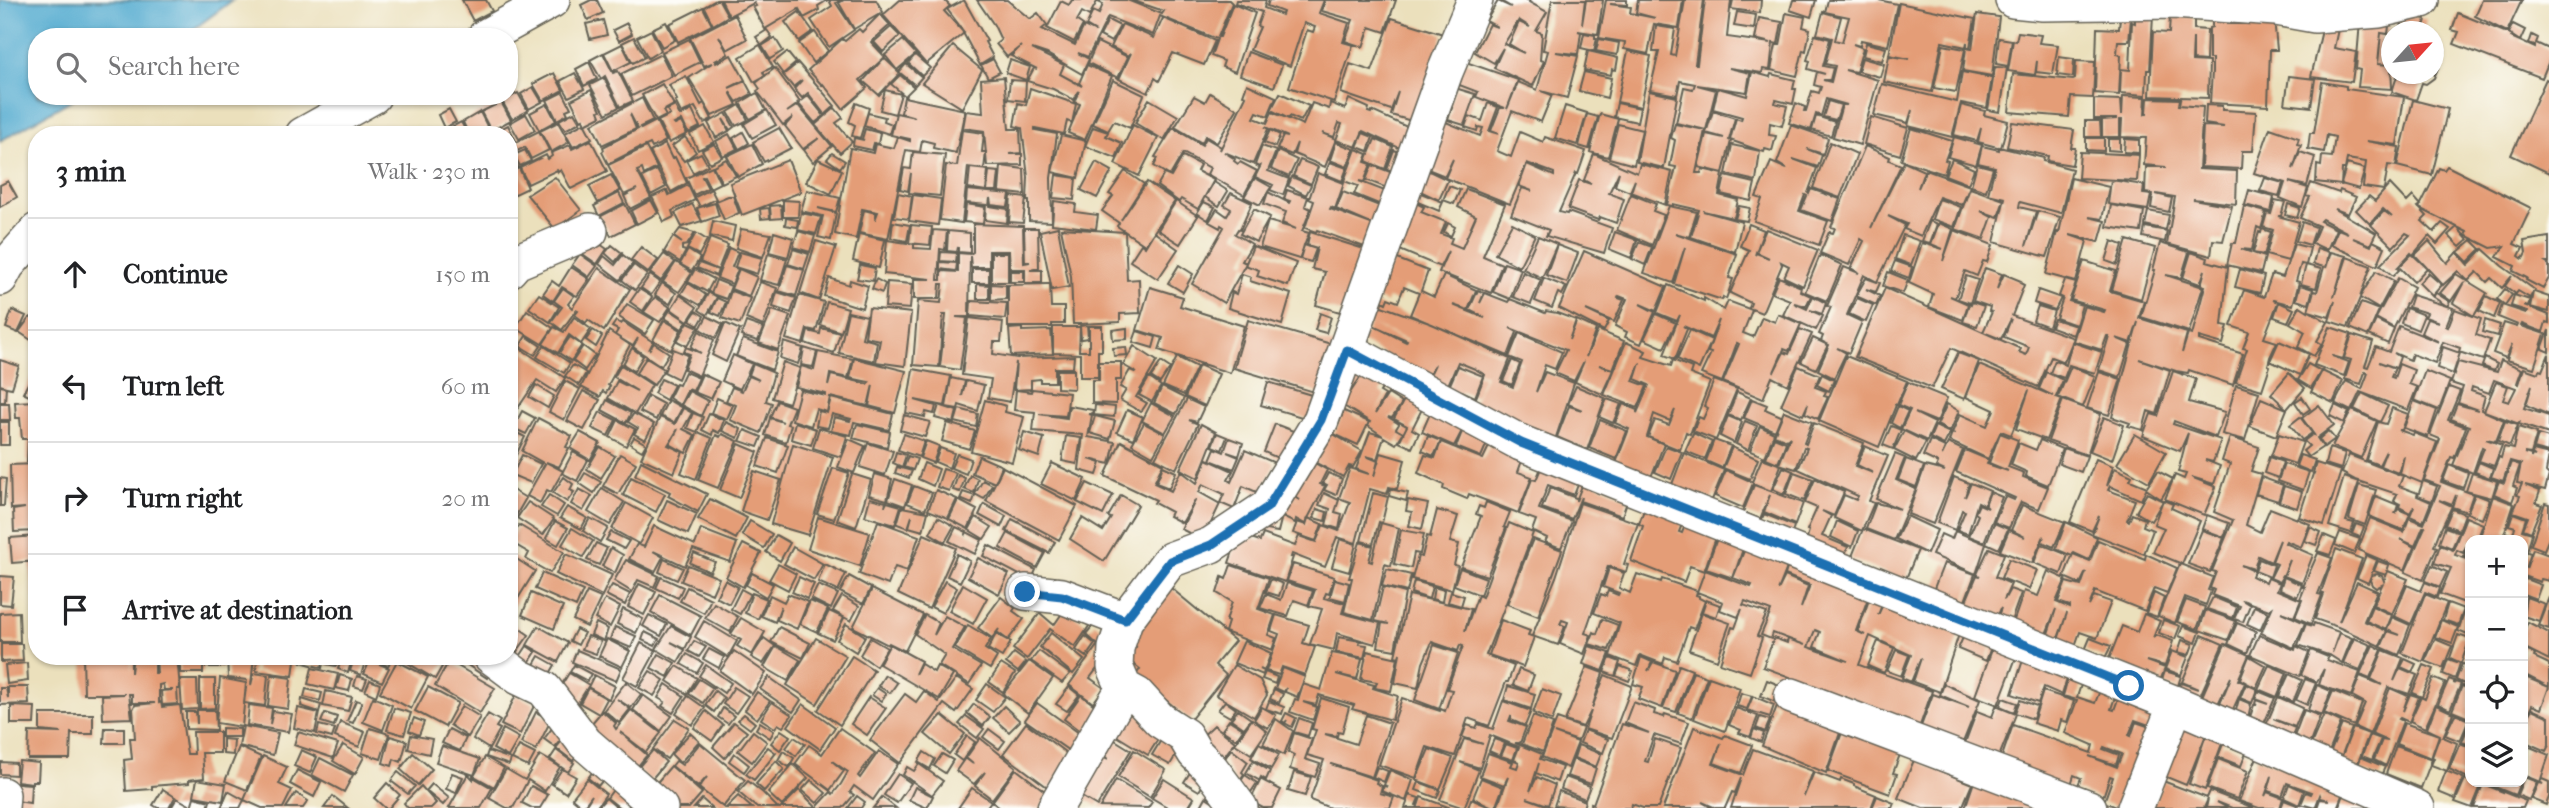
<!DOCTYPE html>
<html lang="en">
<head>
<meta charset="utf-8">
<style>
	:root { --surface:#fff; --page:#f2f2f2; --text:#202124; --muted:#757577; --line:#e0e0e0 }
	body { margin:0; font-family:"IM FELL French Canon",serif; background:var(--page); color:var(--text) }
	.controls { position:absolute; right:21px; bottom:21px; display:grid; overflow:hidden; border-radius:14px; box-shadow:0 2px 5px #0004 }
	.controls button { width:63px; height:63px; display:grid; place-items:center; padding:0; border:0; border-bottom:2px solid var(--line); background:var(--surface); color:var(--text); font:35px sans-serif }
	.compass { position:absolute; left:2381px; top:21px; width:63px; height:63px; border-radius:50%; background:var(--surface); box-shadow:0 2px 5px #0004; rotate:63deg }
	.stop { position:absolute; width:21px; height:21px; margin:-16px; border:5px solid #1f6fb2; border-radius:50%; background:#fff }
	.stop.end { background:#1f6fb2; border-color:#fff; box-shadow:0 2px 7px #0008 }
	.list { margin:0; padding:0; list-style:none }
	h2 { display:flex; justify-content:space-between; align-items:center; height:91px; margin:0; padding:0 28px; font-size:30px }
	h2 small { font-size:23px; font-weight:400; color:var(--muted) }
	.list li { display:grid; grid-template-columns:46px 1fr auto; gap:21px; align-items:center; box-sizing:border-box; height:112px; padding:0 28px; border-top:2px solid var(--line) }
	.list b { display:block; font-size:26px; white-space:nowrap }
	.list em { font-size:23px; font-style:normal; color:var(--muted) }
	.icon { flex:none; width:38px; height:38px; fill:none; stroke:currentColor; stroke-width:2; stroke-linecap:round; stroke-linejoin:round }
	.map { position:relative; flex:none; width:2549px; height:808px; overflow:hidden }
	.search { position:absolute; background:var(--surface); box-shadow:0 2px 5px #0004; left:28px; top:28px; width:490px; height:77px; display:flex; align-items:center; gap:18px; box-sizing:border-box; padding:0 24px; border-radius:28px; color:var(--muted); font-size:26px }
	.panel { position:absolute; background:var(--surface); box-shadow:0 2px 5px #0004; left:28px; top:126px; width:490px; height:539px; border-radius:28px }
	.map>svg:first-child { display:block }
	.water { fill:#53abd0; stroke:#386476; stroke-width:2 }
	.building { fill:#e49d77; fill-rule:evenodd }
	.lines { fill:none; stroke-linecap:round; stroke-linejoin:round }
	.minor-casing { stroke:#646154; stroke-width:38 }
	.minor { stroke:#fff; stroke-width:35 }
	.route { stroke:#1f6fb2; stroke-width:9 }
</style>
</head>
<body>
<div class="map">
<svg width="2549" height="808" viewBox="0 0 2549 808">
	<rect width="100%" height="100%" fill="#fdfcf7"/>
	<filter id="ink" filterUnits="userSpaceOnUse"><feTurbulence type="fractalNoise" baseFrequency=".0143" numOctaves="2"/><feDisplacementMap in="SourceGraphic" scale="14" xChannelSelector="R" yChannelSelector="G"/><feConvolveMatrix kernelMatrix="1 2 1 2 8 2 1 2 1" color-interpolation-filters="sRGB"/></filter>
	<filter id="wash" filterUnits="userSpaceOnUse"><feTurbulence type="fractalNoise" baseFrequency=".00686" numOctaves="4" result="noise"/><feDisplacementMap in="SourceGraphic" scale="28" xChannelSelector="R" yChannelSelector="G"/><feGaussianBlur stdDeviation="1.57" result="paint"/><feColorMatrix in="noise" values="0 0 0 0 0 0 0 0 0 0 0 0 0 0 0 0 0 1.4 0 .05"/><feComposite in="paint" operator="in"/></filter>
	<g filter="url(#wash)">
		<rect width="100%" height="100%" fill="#ebe0bc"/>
		<!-- water -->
		<path class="water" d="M0,0H233L183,37H37V96H78L0,141Z"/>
		<g id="blocks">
			<!-- building -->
			<path class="building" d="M462,0H486L492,11L473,21Z
				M591,0H597L603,13L588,20L581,5Z
				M716,0H719L728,16L713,25L704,7Z
				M721,0H828L818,6L819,10L804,18L799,9L765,29L753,7L756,6L754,3L729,16Z
				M829,0H841L836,3L854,30L829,47L811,20L832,6Z
				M844,0H876L883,12L854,29L839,3Z
				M900,0H944L950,6L944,11L964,33L926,64L883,15Z
				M964,0L987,41L985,42L993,57L980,65L959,25L947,9Z
				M977,0H1007L1030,19L1038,13L1047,25L1042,29L1075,45L1084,26L1096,32L1086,26L1093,11L1099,14L1103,4L1098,2L1099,0H1127L1162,14L1164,11L1131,0H1229L1232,3L1218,37H1220L1233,4L1255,13L1235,72L1222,67L1224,61L1211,56L1217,39L1160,16L1153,35L1108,17L1088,57L1078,53L1089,59L1082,74L1047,54L1032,49L1064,65L1060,74L1082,86L1079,83L1087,65L1112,76L1085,140L1068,133L1080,104L1074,102L1079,91L1074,100L1053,89L1027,81L1034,68L1037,69L1011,56L1021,46L1007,57L996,44L1001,40L994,25Z
				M1072,0H1098L1089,16L1082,12L1077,21L1083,25L1074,42L1047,28L1061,1L1069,5Z
				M1236,0H1266L1264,8L1282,15L1283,12L1267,6L1269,0H1324L1319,13L1349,23L1343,42L1353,45L1334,102L1289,87L1307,30L1313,32L1315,27L1304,23L1290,66L1250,50L1260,27L1257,26L1262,12L1235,3Z
				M1325,0H1396L1385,32L1370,27L1363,47L1345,41L1353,20L1322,11Z
				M1499,0H1530L1529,2L1547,12L1536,31L1542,33L1540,60L1544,61L1533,86L1494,68L1503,48L1494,63L1475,52L1489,24L1497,27L1486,21L1498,1L1511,7ZM1519,20L1530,27L1519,22L1509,44L1524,53L1504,44Z
				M1552,0H1585L1582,24L1586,0H1603L1598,34L1578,31L1581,32L1578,54L1556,52L1578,56L1567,98L1541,91L1552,95L1541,122L1512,111L1497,151L1511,157L1520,132L1543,142L1545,137L1586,151L1578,174L1576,173L1559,212L1567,214L1568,212L1612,228L1604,253L1546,236L1549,230L1511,215L1522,188L1532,191L1519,186L1527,164L1554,176V173L1527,163L1510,204L1445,178L1453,159L1445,176L1425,168L1441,120L1480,136L1483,128L1478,127L1477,131L1465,127L1469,116L1482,121L1488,103L1498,107L1489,131L1499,134L1491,131L1500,108H1505L1476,97L1478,92L1454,83L1463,61L1518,80L1507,109L1518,82L1537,90L1548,51L1543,50Z
				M1606,0H1627V5L1610,4L1631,7L1630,13L1655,18L1636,13L1638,0H1683L1679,28L1654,24L1648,54L1624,49L1625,42L1599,38Z
				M1685,0H1704L1695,64H1697L1705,0H1731L1727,37L1771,43L1755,39L1759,18L1782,22L1778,44L1773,43L1770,70L1763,69L1762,73L1729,68L1750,73L1747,92L1697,85L1716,90L1706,130L1676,123L1684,87L1693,89L1695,84L1680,81L1677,95L1650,90L1659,52H1653L1656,26L1675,29L1671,55L1675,56Z
				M1733,0H1761L1760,13L1731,9Z
				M1793,0H1816L1811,17L1790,10Z
				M1828,0H1879L1897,4L1888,46L1861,40L1860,46L1853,44L1863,48L1856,72L1845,70L1878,80L1860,145L1833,137L1842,105H1847L1826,99L1821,116L1816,114L1811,130L1789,123L1796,103L1805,107L1804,111H1806L1812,91L1819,93L1821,87L1814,85L1817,72L1825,74L1808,69L1810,61L1807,60L1815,35L1830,39L1823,66L1833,68L1830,80H1823L1831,82L1835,66L1825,64L1832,38L1817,34L1823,12L1841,17L1835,40L1842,42L1849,17L1825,12Z
				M2482,0H2522L2507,32L2475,16Z
				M1899,3L1975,19L1970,47H1967V42L1966,47L1942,42L1932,92L1884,82L1889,56L1910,59L1889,55Z
				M703,7L712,25L678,42L669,24Z
				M799,12L813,31L799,41L785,22Z
				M1737,12L1756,15L1754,29L1734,26Z
				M1786,13L1805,17L1803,27L1810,29L1806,51L1803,50L1797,76L1771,70L1776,45H1780Z
				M2458,13L2512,35L2511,37L2535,48V46L2529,44L2532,35L2538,38L2536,43L2549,49V61L2542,78L2454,44L2459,32L2452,30Z
				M880,14L890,25L871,42L885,57L860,80L867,88L843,109L823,84L822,85L808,70L842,39L845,41L859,29L862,32Z
				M1977,14L1999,17L1992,76L1963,71L1966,48L1972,49Z
				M735,15L747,39L727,50L719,36L728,54L715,61L716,63L731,55L745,80L729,88L745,81L752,94L737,102L730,92L737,105L712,116L689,78L712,63L704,66L690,38Z
				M2135,15L2153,16L2150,70H2147L2146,95L2120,93L2121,69L2130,70L2132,22L2135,23Z
				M2404,15L2426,19L2423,32H2400Z
				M2170,16L2194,17V29L2207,30L2206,61L2193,60V38L2192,61L2209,62L2208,98L2150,96L2153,32L2169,33Z
				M2120,17L2131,18L2129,41H2118L2117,54L2121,55L2119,95L2095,93L2097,28L2119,29Z
				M1163,18L1215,41L1204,65L1173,53L1159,81L1155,78L1148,93L1119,79L1131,53L1128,56L1111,47L1122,24L1154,38Z
				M1392,18L1443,34L1415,122L1391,115L1398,92L1391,110L1341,93L1350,64L1372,71Z
				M2251,18H2274L2277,50H2270L2268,106L2210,103L2212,72V59H2209V28L2212,27V19H2228L2227,24H2251Z
				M603,20L607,35L590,39L586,24Z
				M1108,20L1120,26L1111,42L1100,36Z
				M666,22L675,40L662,47L652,29Z
				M2360,22L2389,26L2388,34L2381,33L2378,64L2391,65L2392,89L2358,87L2360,70L2356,69Z
				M627,23L632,34L619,41L613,30Z
				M2513,24L2525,30L2520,41L2508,33Z
				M2323,26L2338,29L2334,48L2356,52L2352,82L2311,77Z
				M891,27L900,36L883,52L874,42Z
				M651,30L661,50L648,58L637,37Z
				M767,30L772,37L762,45L756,37Z
				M815,32L828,51L813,63L799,43Z
				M2018,32L2041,35L2039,43L2058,45L2053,74L2036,72L2037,61L2035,75L2008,71L2013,40L2016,41Z
				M1584,33L1595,35V38H1597L1594,51L1581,48Z
				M634,37L645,57L633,63L622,43Z
				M775,38L783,51L770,59L762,46Z
				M1999,38L2012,40L2008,66L1996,64Z
				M689,39L700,62L674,75L662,52Z
				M1599,39L1619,43L1617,55L1596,51Z
				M903,40L916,54L897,70L885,55Z
				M1097,42L1128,57L1118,78L1088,63Z
				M1866,43L1886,48L1882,61L1863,56Z
				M622,44L631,62L613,71L604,53Z
				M760,45L773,67L763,72L765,76L754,82L740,57Z
				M1943,45L1965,49L1956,92L1934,88Z
				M953,46L982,70L962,108L922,83Z
				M2434,46L2445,51L2434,78L2426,84L2422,83L2416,100L2392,92L2397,76L2407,79L2409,74H2434Z
				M1588,51L1618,58L1616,70L1612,69L1611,75L1584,70Z
				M1628,51L1651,56L1641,107L1617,102Z
				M787,52L796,63L783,74L774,62Z
				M1248,52L1282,65L1274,87L1240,75Z
				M603,53L613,73L618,71L633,101L620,107L605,76L601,79L590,60Z
				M661,54L672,76L632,96L621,74Z
				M915,55L930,68L922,76L908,63Z
				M2059,57L2074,59L2073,77L2057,75Z
				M884,58L900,73L879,95L863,81Z
				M1862,58L1884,64L1880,77L1858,71Z
				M993,59L1000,72L988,78L981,65Z
				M1010,60L1030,67L1026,80L1006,73Z
				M2076,61L2095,62L2093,98L2071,97L2069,117L2009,112L2013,74L2073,80L2075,79Z
				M589,62L597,79L584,86L576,69Z
				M798,63L835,106L825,115L808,93L802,98L794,89L802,80L793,87L783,75Z
				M906,64L922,77L915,85L899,72Z
				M1995,67L2007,68L2000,112L1988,110Z
				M775,68L800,102L808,96L824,116L815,123L797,102L798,104L787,112L798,105L832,146L813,162L804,150L819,138L803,149L785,126L793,117L783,125L757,91L760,89L756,83Z
				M1584,72L1611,78L1607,98L1579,91Z
				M1752,72L1770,77L1771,74L1795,80L1793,89H1796L1793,104L1776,100L1775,103L1787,106L1782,126L1770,123L1769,135L1776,136L1772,151L1765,149L1764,152L1730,140L1736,118L1741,120L1742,117L1713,109L1718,88L1747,96Z
				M1962,72L1992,78L1987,108L1961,103L1952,137L1908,126L1912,110L1908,123L1874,115L1882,84L1957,102Z
				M554,73L563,90L543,101L533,84Z
				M575,73L584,89L569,97L560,81Z
				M900,75L914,87L905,96L891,84Z
				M686,76L701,105L704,103L712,119L704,123L695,107L681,113L675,101L677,100L669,85Z
				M2289,76L2315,79L2311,107L2285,104Z
				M1004,77L1009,129H1020L1021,153L1010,154H1022V165L987,166L984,131L963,128L966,111L983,113L981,79Z
				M604,78L619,107L606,114L590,85Z
				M2546,79L2549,81V173L2511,155Z
				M1010,80L1026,81L1025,101L1008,99Z
				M1113,80L1144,95L1130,128L1114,121L1108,131L1093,124Z
				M2322,82L2346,86V89L2404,97L2397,145L2366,141L2399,147L2396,166L2388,165L2384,190L2363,187L2366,162L2347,159L2345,169H2342L2341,185L2316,182L2317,165L2321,166L2322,156L2332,157L2335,137L2327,135L2324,152L2308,149L2310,133H2314Z
				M662,84L674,105L663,111L666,116L656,121L666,141L652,148L650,144L639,149V148L608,164L602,152L604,150L603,147L638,129L630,114L636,129L602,145L592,124L642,98L653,121L640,127L641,129L656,121L642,95Z
				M1247,84L1276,97L1268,116L1257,112L1254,118L1267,123L1272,112L1303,125L1312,103L1329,109L1330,103L1345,109L1349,99L1369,108L1368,112L1371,113L1372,111L1416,131L1408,152L1363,131L1356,147L1336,140L1342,124L1339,123L1334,137L1322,133L1336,139L1325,167L1294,154L1297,143L1292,155L1277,149L1283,136L1288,137L1265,127L1268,129L1253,164L1224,152L1235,159L1234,161L1238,164L1240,162L1257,171L1244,195L1207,174L1210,168L1183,153L1170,176L1154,166L1158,158L1155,157L1173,128L1202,145L1206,138L1221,147L1220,150L1246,96L1243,95Z
				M533,87L542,102L529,109L521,94Z
				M1030,88L1076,104L1072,123L1067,121L1064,134L1035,128V130L1057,134L1051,178L1052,222L1029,221V201H1027L1028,177L1022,128L1014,126L1018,103L1026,105Z
				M1455,88L1475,94L1464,125L1448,120L1452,108L1449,107Z
				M591,90L601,110L599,111L601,116L585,124L583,119L581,120L571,100Z
				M885,90L901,94L895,114L880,110Z
				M1649,91L1677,97L1664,168L1637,162Z
				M563,92L571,108L566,110L568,114L557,120L547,100Z
				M518,93L528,111L512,119L502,101Z
				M757,93L766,110L750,119L740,103Z
				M1210,93L1237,109L1217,143L1205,136L1202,143L1175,127L1194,96L1205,102Z
				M1280,93L1309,106L1301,121L1290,116L1289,119L1271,110Z
				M2123,96L2146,97L2145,114L2147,113L2148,98L2180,99L2179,105L2203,107L2199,169L2237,171L2236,204L2193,199L2232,206L2223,241L2213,240L2211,256L2167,244L2175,197L2156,194L2172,198L2169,212L2151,208L2153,194L2145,193L2146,167H2166L2144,165L2146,138L2121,137L2122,120H2120V137H2102V120L2117,119H2094V99L2121,100L2122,115Z
				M904,97L965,110L956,153L933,148L934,143L922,140L920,152L906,150L888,239L859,233L864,210L876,213L875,220L878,212L862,209L856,239L835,234L850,148L873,153L875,144L894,148L898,137L910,141V139L891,135L896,113L915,117L901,113Z
				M1149,99L1178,116L1164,140L1135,123Z
				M2413,100L2448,109L2432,175L2397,166Z
				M1828,101L1841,105L1836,120L1823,117Z
				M501,102L511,120L491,131L481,112Z
				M856,103L869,108L860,138L852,136L855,125L849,122Z
				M1617,103L1640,108L1637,122L1614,117Z
				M547,104L556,121L539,130L530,113Z
				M740,105L748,120L736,126L728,112Z
				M1961,105L1985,111L1984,115L2008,121L2001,148L1978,142L1981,128L1977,141L1954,135Z
				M2206,105L2222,106V110H2224L2256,112L2253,151H2242L2241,169L2201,167L2203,126L2224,127L2205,124Z
				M675,106L680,116L692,110L700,127L688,133L682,120L674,124L675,125L681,122L687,134L669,143L658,121L670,115L667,110Z
				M1565,106L1587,113L1577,145L1555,138Z
				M835,108L843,118L836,123L852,142L840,153L815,125Z
				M449,109L456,122L444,128L438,115Z
				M767,110L776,125L752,138L744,124Z
				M1713,111L1735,118L1729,140L1731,141L1723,173L1698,167L1706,134L1724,138L1706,133Z
				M480,112L488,128L476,135H469L463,122Z
				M574,112L580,122L565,130L559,120Z
				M726,113L734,127L730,130L723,119L729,131L716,138L708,123Z
				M868,113L885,117L884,121L892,124L889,134L864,126Z
				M526,114L535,130L519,139L510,123Z
				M1587,114L1598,117L1589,149L1579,146Z
				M1600,114L1618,119L1608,157L1590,152Z
				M1816,116L1835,122L1831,136L1812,130Z
				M1871,117L1908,128L1900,155L1864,144Z
				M2085,121H2100L2101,137H2085Z
				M461,122L468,135H449L446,130Z
				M558,122L569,142L551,152L540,131Z
				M2012,122L2074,130L2071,148H2075L2072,165L2047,161L2048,156L2007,147Z
				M584,123L592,138L573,147L565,133Z
				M1618,124L1642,130L1634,165L1609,158Z
				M1675,124L1705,130L1696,173H1701L1702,169L1723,174L1719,195L1738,200L1734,218L1703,211L1742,222L1735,252L1691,237L1699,210L1673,204V206L1667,205L1676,167L1670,166L1675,140L1671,138Z
				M508,125L516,141L509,144V135H480L489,130L491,134Z
				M1133,125L1158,138L1139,176L1115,164Z
				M1791,125L1828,138L1823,154L1807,149L1822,155L1818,167L1793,159L1817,168L1808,193L1809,194L1811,189L1840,199L1832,221L1801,210L1807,196L1805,195L1799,211L1828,221L1819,245L1754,221L1762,199L1756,197L1771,162L1787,169L1777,163Z
				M705,126L714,142L698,150L690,134Z
				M1093,127L1108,132L1106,136L1122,143L1116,158L1085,146Z
				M779,128L791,148L764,162L753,142Z
				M1911,128L1952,141L1945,160L1948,161L1944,174L1901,160Z
				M2270,128L2299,138L2297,144L2301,145L2293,169L2300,152L2315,157L2307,186L2289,182L2308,188L2302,207L2280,198L2285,183L2254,173Z
				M865,129L880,133L878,144L874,143L872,150L853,146L854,138L864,140L862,139Z
				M962,130L984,133L982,152H986L984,169L968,167L962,223L940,220L946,165L957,166Z
				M1270,130L1280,135L1275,147L1264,143Z
				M539,131L549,150L531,159L525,147L513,153L509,146Z
				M743,132L749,143L739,149L733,138Z
				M1363,133L1373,137L1368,151L1357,147Z
				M729,134L737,149L723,156L716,141Z
				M1061,135L1086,141L1078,178L1052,172Z
				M685,137L696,152L684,161L672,146Z
				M1954,137L1982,145L1976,165L1948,157Z
				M2086,138H2104V151L2086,150Z
				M1375,139L1393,147L1385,169L1366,161Z
				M2108,139H2120V151L2108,150Z
				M2125,139L2139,140V153L2124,152Z
				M591,140L607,171L571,189L561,170L558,172L557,170L528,184L520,168L546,155L548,159L552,156L551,153L570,145L572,149Z
				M1336,142L1354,149L1347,167L1330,160Z
				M1830,142L1857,154L1840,198L1813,188Z
				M665,144L672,159L675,157L687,183L671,192L650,152Z
				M714,144L722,157L710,163L702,150Z
				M752,144L762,164L738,177L727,156Z
				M1732,145L1760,151L1756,181L1726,174Z
				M1262,146L1276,151L1268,171L1289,179L1283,195L1270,190L1273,185L1255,177L1261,165L1259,167L1255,165Z
				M1865,146L1890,157L1889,160L1901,165L1871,228L1904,162L1924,171L1918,188L1926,170L1970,186L1962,205L1939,197L1921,236L1904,229L1907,224L1888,216L1905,225L1877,282L1864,275L1847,315L1862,322L1849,353L1837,348L1846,353L1834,378L1818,370L1829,345L1821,341L1823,336L1819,334L1831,307L1827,306L1844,267L1859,273L1851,268L1864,241L1861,239L1849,265L1820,253L1829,232L1833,233L1835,228L1831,227Z
				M1982,146L1999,150V147L2044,158L2043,161L2072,169L2061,213L2020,202L2019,207L2036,211L2026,246L2038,211L2060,217L2047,257L1994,242L2005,198L1988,194L1995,167L1978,163Z
				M646,147L657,168L644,175L642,169L637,171L651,198L630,209L624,196L637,189L624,195L608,165Z
				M1356,149L1368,154L1365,162L1371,164L1364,182L1359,181L1390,193L1386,207L1354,194L1358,186L1344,181Z
				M525,150L531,161L520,166L514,155Z
				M1394,150L1406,154L1399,174L1387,169Z
				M509,151L518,167L509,171Z
				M1278,151L1297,160L1289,177L1271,169Z
				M913,152L945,155L940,196L909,193L911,173L908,191L900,189L904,168L911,169Z
				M2080,152L2139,155L2137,181L2078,178Z
				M701,153L708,165L693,173L686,160Z
				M832,153L845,161L840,168L827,159Z
				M1594,154L1637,173L1640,164L1672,172L1665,205L1631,192L1635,180L1630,192L1615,186L1619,172L1609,193L1624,199L1616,223L1600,217L1598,220L1568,209L1579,180L1591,184L1584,180Z
				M1183,156L1200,165L1197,171L1214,180L1198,209L1181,199L1179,202L1157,186L1164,174L1171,177Z
				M726,159L736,176L722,183L713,166Z
				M818,159L842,170L831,194L806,182Z
				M1952,159L1974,169L1968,184L1945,175Z
				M788,160L801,192L742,215L730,183Z
				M1300,160L1318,167L1311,184L1293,176Z
				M1096,162L1112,171L1097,198L1081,190Z
				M1330,162L1347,168L1342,181L1325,174Z
				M1977,164L1993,168L1986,191L1971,186Z
				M2347,164L2365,169L2359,189L2341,184Z
				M1372,165L1398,175L1392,190L1366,180Z
				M712,166L720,183L710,188L704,176L702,177L708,188L694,195L686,178Z
				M1001,166L1024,169L1025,195L999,192Z
				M2447,166L2531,208L2514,244L2523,248L2519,256L2523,259L2526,253L2524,241L2549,237V263H2546L2549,265V278L2543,289L2526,280L2527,278L2513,271L2515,266L2497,257L2504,246L2491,248L2465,235L2467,232L2419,208L2439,168L2444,170Z
				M519,168L528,188L509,197V173Z
				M970,168L988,170L986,191L968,188Z
				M657,170L666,187L651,195L642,177Z
				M1427,170L1448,180L1439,200L1418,190Z
				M989,171L999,172L997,191H987Z
				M1125,171L1144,184L1121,220L1147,182L1175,201L1145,245L1117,226L1119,223L1102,211L1113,196L1109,194Z
				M1318,173L1344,183L1335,209L1331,207L1330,209L1371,224L1336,209L1343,192L1382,207L1370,249L1317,230L1316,232L1305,228L1314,201L1309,199Z
				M611,175L620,191L598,203L589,186Z
				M1056,175L1076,178L1074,200L1053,198Z
				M1725,176L1755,183L1751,201L1721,194Z
				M555,177L581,210L555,229L527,195Z
				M1292,177L1311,185L1306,195L1288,186Z
				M1255,178L1271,187L1260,205L1244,197Z
				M2071,178L2109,187L2102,219L2089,217L2105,221L2099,242L2070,235L2087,241L2076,282L2046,274L2057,232L2059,233Z
				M2265,178L2283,183L2279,196L2260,191Z
				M2111,180L2144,185L2143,194L2151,195L2148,210L2108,204Z
				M8,181L17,197L0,207V185Z
				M1214,182L1228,191L1219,206L1205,197Z
				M2311,183L2339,193L2340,190L2356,197L2348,214L2335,209L2376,233L2370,245L2353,238L2371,246L2373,241L2385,247L2377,266L2331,245L2338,229L2348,233L2322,219L2320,221L2336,229L2327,250L2312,243L2319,226L2300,218L2310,197L2306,196Z
				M2390,184L2407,202L2413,196L2421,205L2418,207L2427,216L2422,221L2434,232L2442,223L2450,229L2437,244L2429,236L2413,255L2411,253L2397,268L2399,270L2393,276L2380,265L2410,235L2406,233L2393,247L2371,225L2384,211L2392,217L2383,209L2370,224L2356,210L2369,196L2375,201Z
				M688,185L695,200L672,211L674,217L664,222L652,197L667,190L669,195Z
				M1449,186L1460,190L1454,204L1443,200Z
				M1970,188L2004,200L1998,217L1981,211L1992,217L1984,239L1955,229Z
				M711,189L716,199L700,207L695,197Z
				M1466,189L1505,204L1483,256L1502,264L1491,293L1439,272L1448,251L1440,267L1395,248L1414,202L1424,207L1421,212L1446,222L1441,234L1452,238L1450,243L1462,248L1476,216L1458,207Z
				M807,190L840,198L836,212L818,208L836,213L831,240L818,237L823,216L801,211Z
				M967,190L1010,194L1008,207L991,205L990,198L989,206L1008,209L1007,223L985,220L986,205L966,203Z
				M1287,190L1308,197L1305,206L1311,209L1302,231L1309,233L1299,259L1260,247L1268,221L1296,229L1282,223L1286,212L1264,204L1268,192L1289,203L1290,201L1284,199Z
				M2249,190L2274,197L2271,212L2245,205Z
				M1416,191L1443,202L1439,211L1413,200Z
				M619,193L624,203L599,216L594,206Z
				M898,193L912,196L909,219L894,217Z
				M1231,193L1252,203L1240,230L1238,229L1235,234L1252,244L1242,261L1246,263L1253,246L1296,263L1288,286L1257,276L1259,270L1245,265L1224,303L1192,284L1224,227L1221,225L1220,228L1209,222L1217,209L1227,216L1231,209L1224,205Z
				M1631,194L1656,204L1653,211L1664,215L1652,245L1617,230Z
				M913,195L941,199L938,225L909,221Z
				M728,196H733L739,213L724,220L716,201Z
				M1011,196L1026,198L1023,223L1009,222Z
				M1939,199L1961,207L1954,227L1932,219Z
				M651,200L658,213L637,224L631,211Z
				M783,200L799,201L798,217H783Z
				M2275,200L2285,202L2281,216H2278L2299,222L2288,261L2266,255L2273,230L2263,227L2267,213L2271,214Z
				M1054,201L1076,204L1075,212L1098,215L1096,229L1052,224Z
				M1176,201L1198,216L1180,244L1158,230Z
				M1204,202L1215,207L1208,220L1197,213Z
				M715,203L719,216L702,222L697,208Z
				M625,204L635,224L611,236L601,216Z
				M692,204L702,221L682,227L675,213Z
				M966,204L985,207L983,224L964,222Z
				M2288,204L2300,208L2297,218L2285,215Z
				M781,205L782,218L771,219L770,206Z
				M2111,205L2144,211L2141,232L2107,227Z
				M1669,206L1697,212L1689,237L1675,233L1737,254L1729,278L1733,279L1726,299L1723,297L1722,300L1674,284L1685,247L1673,283L1644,273Z
				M1739,206L1750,208L1747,221L1735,219Z
				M2244,206L2266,212L2261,229L2257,227L2252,250L2241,249L2265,257L2261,273L2227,265L2232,243H2236Z
				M769,208L770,218L761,219L760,209Z
				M1254,209L1270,217L1256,242L1240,234Z
				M2148,211L2169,215L2166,230L2145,225Z
				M801,213L821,217L816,234L798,230Z
				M786,218L798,220L797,227L785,225Z
				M713,221L735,226L732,241L710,236Z
				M1930,221L1937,224L1930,243L1922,241Z
				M893,222L910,225L907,241L891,238Z
				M2302,222L2316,227L2310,245L2296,241Z
				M1448,223L1455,227L1451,236L1444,232Z
				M1512,223L1535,235L1519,267L1495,254Z
				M1939,223L1953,229L1943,261L1954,230L1993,245L1987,262L1983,261L1977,276L1965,271L1955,298L1950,296L1968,304L1963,320L1929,307L1933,294L1909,283L1922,243L1943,249L1931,244Z
				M973,224L1023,226L1024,263L1030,262H1025L1024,228H1038L1039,268L1030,270H1042V283H1025V269H1010L1009,251H989V267H971L970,256L969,317H956L967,318L960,370L940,367L946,315H943L939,367L913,365L918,301L941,303L943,284H940L939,299H914V279H931L884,274L887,240L914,244V248L931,249L933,230L947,231L945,250L940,249L938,280H941V271L958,272V253L970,254L973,252Z
				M1749,224L1764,230L1755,255L1756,253L1769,258L1756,252L1766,229L1818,250L1803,286L1784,277L1789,266L1781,262L1782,265L1762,313L1749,308L1751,303L1730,293L1749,250L1740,246Z
				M911,225L932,227L930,245L909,243Z
				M1058,227L1069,287L1052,290L1040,231Z
				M2145,227L2167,231L2165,242L2143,237Z
				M2457,227L2468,240L2460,247L2448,235Z
				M1061,228L1125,232L1127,280L1139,279L1140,313L1120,314V322L1080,324V322V324H1073L1071,276Z
				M680,229L695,233L687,245L682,246V250L686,251L680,262L664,252L673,237L682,243L674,237Z
				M741,229L771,234L763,257L736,248Z
				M2262,229L2271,232L2264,255L2253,253L2259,232L2261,233Z
				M798,231L815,236L810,252L793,247Z
				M948,231L970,233V253L958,252V247L957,252L947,251Z
				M774,232L793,238L788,257L769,252Z
				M1154,232L1178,249L1158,279L1130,261L1141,244L1145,247Z
				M1310,232L1364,249L1347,314L1316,305L1325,272L1312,269L1317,248L1307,245Z
				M1615,232L1637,240L1631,258L1609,249Z
				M696,233L707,240L699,255L687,249Z
				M859,234L885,240L879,268L853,261Z
				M587,235L607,249L597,264L577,250Z
				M1903,235L1920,241L1911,265L1895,259Z
				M1538,236L1557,244L1542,278L1523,269Z
				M710,238L728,245L718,270L700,262Z
				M2127,240L2155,248L2141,299L2112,290Z
				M2472,240L2481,249L2468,262L2458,252Z
				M816,241L836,247L819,300L800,293Z
				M2112,241L2123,245L2117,265L2106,261Z
				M2429,241L2447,263L2457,252L2468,265L2483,249L2502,266L2535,290L2534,292L2549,297V312L2530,307L2533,292L2530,298L2518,291L2516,294L2505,286L2512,276L2502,288L2491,278L2487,282L2477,272L2468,281L2458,271L2443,285L2415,255Z
				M1639,242L1652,247L1645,265L1632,259Z
				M2160,243L2189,252L2181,278L2166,275L2203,287L2189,332L2141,317L2155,270H2153Z
				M2294,244L2310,248L2306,265L2321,269L2316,288L2301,284L2306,265L2301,264L2296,281L2299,282L2293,305L2273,300L2278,302L2264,338L2277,342L2270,357L2268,365L2270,366L2262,390L2236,382L2247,349L2243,348L2249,332L2231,326L2244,290L2264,297L2272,274L2283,277Z
				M612,245L622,253L615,262L605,253Z
				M1304,245L1316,249L1311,262L1300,259Z
				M1557,245L1578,253L1567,283L1546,275Z
				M641,247L658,260L648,273L631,260Z
				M729,248L738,252L732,267L738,269L732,284L717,278Z
				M2317,248L2329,252L2326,268L2331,252L2346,256L2334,297L2347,257L2371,266L2360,297L2376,271L2394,281L2379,309L2360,298L2348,327L2329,321L2335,301L2329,317L2309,311L2328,322L2317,341L2322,344L2314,356L2298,347L2305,332L2290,323L2300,306L2308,311L2314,291L2317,292L2324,267L2313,264Z
				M793,249L809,254L804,269L788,264Z
				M688,250L700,258L692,271L680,264Z
				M1584,251L1666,287L1656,311L1640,304L1655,312L1641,344L1625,337L1627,332L1615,326L1627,299L1619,296L1618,298L1624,300L1614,322L1586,310L1609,321L1604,331L1559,308Z
				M740,252L762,258L757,274L735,267Z
				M941,252L957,253L956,262L940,261Z
				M2191,252L2208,258L2207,261L2228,267L2222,325L2228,326L2223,344L2199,337V340L2243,354L2233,385L2189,370L2188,373L2176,371L2139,359L2170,370L2157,414L2148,411L2143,430L2128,426L2130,423L2112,417L2138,322L2131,343L2116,338L2130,344L2120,377L2099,370L2109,336H2107L2102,350L2073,341L2084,306L2104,312L2105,310L2071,300L2084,261L2116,271L2110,291L2144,301L2139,318L2187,333L2182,353L2188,334L2192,335L2205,286L2201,285L2205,270L2200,284L2183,278Z
				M991,253H1008V282H991Z
				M580,254L597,266L589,277L572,265Z
				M664,254L675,262L661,281L650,273Z
				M768,254L787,259L779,285L760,280Z
				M2412,254L2427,268L2414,282L2399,267Z
				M623,255L633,263L620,280L599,264L604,256L615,265Z
				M1820,255L1842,265L1827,301L1805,292Z
				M1395,258L1428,271L1421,291L1434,297L1444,275L1476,290L1468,310L1453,305L1485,318L1469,310L1478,290L1484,293L1480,303L1485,293L1508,302L1510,299L1545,313L1546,311L1557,313L1576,320L1569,340L1577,320L1596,329L1586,357L1598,330L1624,341L1613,369L1599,365L1613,370L1602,394L1575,382L1584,361L1574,381L1555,373L1566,350L1510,328L1517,332L1508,356L1410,315L1419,293L1404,287L1398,302L1388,298L1386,303L1374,297Z
				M1895,261L1912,267L1909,278L1891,271Z
				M676,262L692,273L679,292L663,282Z
				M940,262L957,263L956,271L940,269Z
				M699,263L718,270L716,276L697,268Z
				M1504,263L1521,269L1510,299L1493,292Z
				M634,265L647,275L635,290L622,280Z
				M787,265L804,270L796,296L779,291Z
				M860,265L875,268L873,281L857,279Z
				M1179,265L1193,274L1183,292L1168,283Z
				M571,267L589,279L577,296L562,287L553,301L543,294L552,281L559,286Z
				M599,268L630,289L604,331L588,320L586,323L575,315L578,311L576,310L562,330L551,322L562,307L554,301L563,288L574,296L568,304L572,308Z
				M1985,268L2002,274L1997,289L2004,274L2021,281L2020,283L2024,285L2012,316L2074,338L2064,362L2051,357L2038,387L1951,348L1932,388L1855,357L1885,288L2021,349L2019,352L2026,355L2029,347L2004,337L2011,319L2001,339L1983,332L1992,312L1989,311L1990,307L1973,301Z
				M695,269L714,279L707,292L688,282Z
				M739,269L757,277L749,296L731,289Z
				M972,269H989V283H972Z
				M2240,269L2264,276L2260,293L2235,287Z
				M1010,271H1024V282H1010Z
				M1523,272L1541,280L1531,304L1513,297Z
				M1888,272L1908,280L1903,293L1883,286Z
				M2428,273L2442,285L2432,296L2419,283Z
				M1242,274L1251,277L1250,281L1291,294L1282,325L1228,308L1232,292L1236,294Z
				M2456,274L2487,293L2474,316L2453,303L2464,282L2451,301L2440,293Z
				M650,275L660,282L651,295L641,288Z
				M1966,276L1978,280L1970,303L1958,299Z
				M1779,277L1801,287L1800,291L1811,296L1806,306L1794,303L1807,309L1813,296L1826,303L1822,314L1810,310L1823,316L1816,330L1783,315L1790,300L1772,293Z
				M829,278L849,285L850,280L868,286L862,308L824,296Z
				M1544,278L1566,287L1562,295L1558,293L1552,308L1535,301Z
				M1866,278L1880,283L1876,292L1866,289L1880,296L1876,305L1856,296Z
				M2398,278L2414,287L2394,328L2376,318Z
				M876,279L885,284L882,293L872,289Z
				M716,280L731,286L726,299L712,294L717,297L707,315L699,310L709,292L711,294Z
				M2065,280L2076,283L2069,301L2082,305L2076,325L2056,318L2063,298L2059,296Z
				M760,282L777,288L763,326L746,319Z
				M887,282L912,284L910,309L885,307Z
				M662,283L676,293L670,304L655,295Z
				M688,283L706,295L700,305L681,294Z
				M977,284L989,285V299H977Z
				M991,284L1006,285V299L991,300Z
				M1047,284H1050L1051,307H1064V324H1052V327H1008V285Z
				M1668,285L1704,301V298L1724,310L1728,301L1752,310L1743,333L1753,337L1762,317L1775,322L1778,314L1801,324L1789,351L1784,349L1774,372L1784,352L1789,354L1800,329L1812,334L1788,385L1772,377L1763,399L1723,382L1739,344L1737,343L1722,382L1701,374L1711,353L1708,352L1719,320L1711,338L1683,326L1687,329L1675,359L1664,355L1680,315L1677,321L1657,313Z
				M2300,285L2313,289L2309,304L2296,300Z
				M1150,287L1183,297L1180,306L1244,326L1230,373L1159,350L1163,338L1137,330Z
				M639,289L652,297L643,311L630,302Z
				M2505,289L2512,295L2505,305L2497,299Z
				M2038,290L2061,298L2055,310L2034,303Z
				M731,291L750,298L740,324L722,318Z
				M777,292L796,298L791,313L773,307Z
				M2436,293L2450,302L2447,306L2433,297Z
				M539,294L559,307L550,322L529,308Z
				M680,295L697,307L688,321L671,309Z
				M799,295L824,302L816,331L807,329L803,344L786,339Z
				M2412,295L2453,308L2446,326L2448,327L2455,309L2481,319L2476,335L2490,340L2483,360L2459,352L2460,348L2443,342L2435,363L2412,354L2410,360L2394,353L2400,357L2396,368L2379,362L2395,368L2391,377L2394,378L2399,364L2414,370L2409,384L2417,387L2408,410L2360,392L2351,411L2335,403L2346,381L2362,389L2368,373L2365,372L2361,384L2345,379L2351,360L2344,358L2352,335L2373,342L2365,366L2368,367L2376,347L2389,352L2399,326L2439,342L2421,333L2427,319L2439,322L2425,317L2427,313L2408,307Z
				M2514,295L2530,300L2528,306L2524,305L2549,315V323L2546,322L2543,332L2522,324L2521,326L2545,334L2534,368L2507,360L2512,344L2506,358L2493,353L2504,323L2517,327L2518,325L2498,317L2502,305L2526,313L2527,311L2511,306Z
				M2486,296L2500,303L2494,318L2479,311Z
				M655,297L670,307L660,322L644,312Z
				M717,298L726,302L720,316L711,312Z
				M1857,298L1873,305L1866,322L1849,314Z
				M971,301L1007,303L1005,319L970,316Z
				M827,302L848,308L841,332L820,325Z
				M1972,302L1984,306L1977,326L1963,322L1969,304L1971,305Z
				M2279,302L2294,309L2288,322L2274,317Z
				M2361,303L2379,310L2368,336L2350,328Z
				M627,304L654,320L645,334L619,317Z
				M1376,304L1432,324L1510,359L1501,382L1513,387L1522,362L1509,357L1519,333L1562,352L1555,369L1545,365L1536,392L1545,372L1574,383L1555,440L1472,408L1485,375L1475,369L1458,362L1445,392L1426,383L1435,364L1427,379L1362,342L1370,324L1406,342L1407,340L1368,323Z
				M2038,306L2054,311L2049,327L2033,321Z
				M869,308L911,313L905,366L876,362L880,340L865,337Z
				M2406,308L2424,315L2418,330L2401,323Z
				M12,310L26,316L18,333L6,328Z
				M527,310L553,328L542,344L519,330L517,332L514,330Z
				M670,310L687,321L682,329L665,318Z
				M772,310L790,316L778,350L759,343Z
				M696,311L704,316L699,325L690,320Z
				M848,312L867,316L862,338L877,342L874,361L839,353Z
				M1320,313L1331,317L1326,333L1315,330Z
				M1656,314L1676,323L1664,348L1644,339Z
				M707,316L723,324L716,338L700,329Z
				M30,317L34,320L37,318V344L19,332Z
				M574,317L591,329L581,344L569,335L558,353L543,344L554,327L564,332Z
				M969,318L1003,322L1001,342H994L993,354L1017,358L1074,356L1073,368H1055V382H1040V379L1031,380V389L1014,390L1016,362L1010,402L988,398L991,379L962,375Z
				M2054,319L2076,326L2073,335L2051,327Z
				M664,320L681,330L671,350L653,340Z
				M1248,320L1338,346L1324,395L1234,368Z
				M2376,320L2394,329L2388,344L2369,335Z
				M2485,320L2500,325L2497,336L2482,332Z
				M616,321L621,324L623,322L653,342L649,350L654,343L669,353L661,366L633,347L638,338L633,346L615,335L618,330L612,327Z
				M688,322L699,327L687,346L677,341Z
				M746,322L763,328L758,341L741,336Z
				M725,323L740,330L726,362L712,355Z
				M1087,325L1088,338L1081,339L1080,326Z
				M1089,326H1102V351H1098V377H1080V354L1053,353V327H1080L1079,351H1089Z
				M2330,327L2351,334L2343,359L2332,356L2349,362L2344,376L2314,365Z
				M821,328L840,333L834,353L805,343L808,331L820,334Z
				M1022,328V331L1051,330L1053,354L1011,356L1009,329Z
				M1127,328V339L1113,340L1112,330Z
				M593,330L602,336L596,347L586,340Z
				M1690,330L1712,340L1699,369L1677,359Z
				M2549,330V352L2542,349Z
				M609,331L630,345L608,385L610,386L606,393L603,391L600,397L581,387Z
				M699,331L714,340L699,376L684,369L690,354L684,352L686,347L701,353L691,347Z
				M1137,331L1156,337L1153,348L1133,342Z
				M526,336L541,346L535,355L520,346Z
				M570,337L582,345L571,361L559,353Z
				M1813,338L1828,345L1816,369L1801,362Z
				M743,339L778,352L772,370L736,356Z
				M509,341L565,378L556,392L537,380L518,408L509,404Z
				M2279,341L2309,354L2300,375L2270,361Z
				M784,342L803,348L798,364L780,358Z
				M1626,342L1646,351L1643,357L1671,366L1673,360L1692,368L1690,374L1710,382L1690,434L1686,432L1680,450L1648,437L1655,420L1669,425L1675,410L1670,421L1654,414L1647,437L1664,444L1651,477L1616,463L1629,429L1615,423L1623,404L1637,410V413L1649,385L1635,379L1640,363L1633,381L1647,386L1638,408L1604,395Z
				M2072,342L2102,352L2095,373L2069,365L2064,378L2050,373L2055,360L2066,365Z
				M544,346L570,363L564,373L537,357Z
				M583,346L595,355L585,370L573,361Z
				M1134,346L1157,361L1136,397L1147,403L1141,412L1120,400L1126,390L1120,387L1130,370L1137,373L1123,365Z
				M1126,347L1127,355L1114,356L1113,348Z
				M2443,347L2460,353L2453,374L2437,368Z
				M632,348L643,356L634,371L623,364Z
				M804,348L817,352L813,367L801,365Z
				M673,349L688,355L678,379L664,372Z
				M818,352L853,359L848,378L830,374L828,386L831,375L867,384L869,382L850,378L854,358L906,371L895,413L869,406L873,385L868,406L830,397L827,412L816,409L811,426L792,420L800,390L826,396V394L796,387L801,366L814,370Z
				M1958,353L1979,361L1964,399L1941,389Z
				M2549,354V415L2526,405L2532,385L2524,408L2549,416V434L2519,424L2520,421L2519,424L2484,411L2496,382L2508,386L2503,400L2509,402L2516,388L2494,380L2489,393L2472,387L2471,391L2485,396L2481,410L2504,420L2496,441L2486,439L2502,445L2494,466L2479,461L2484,448L2482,447L2473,473L2453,465L2469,426L2451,419L2457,404L2478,410L2458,403L2463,387L2451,383L2458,362L2497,372L2501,360L2522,369L2517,383L2519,384L2524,368L2538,373L2539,370L2542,371Z
				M733,355L752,364L740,389L722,381Z
				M1846,356L1907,381L1897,405L1894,404L1896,405L1879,447L1819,421Z
				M1177,357L1197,367L1184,395L1163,386Z
				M646,358L664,369L654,385L636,373Z
				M2485,358L2497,364L2494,371L2482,366Z
				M0,360L19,366L12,388L6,387L5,402H0V386L6,387L0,385Z
				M1512,360L1520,364L1512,385L1503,381Z
				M783,362L800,368L789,403L772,398Z
				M1099,362H1121V380H1116V404L1092,403V380H1099Z
				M1161,362L1170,368L1160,383L1151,377Z
				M753,364L774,373L766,401L772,403L761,433L730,420L736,405L726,401L732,387L742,391L749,376L759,380L749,375Z
				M2308,364L2321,371L2311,388L2298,380Z
				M573,365L586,373L579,385L565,376Z
				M621,365L652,385L635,414L654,424L645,440L634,434L638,428L628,422L634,413L608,398L617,381L637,391L614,377Z
				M1199,365L1219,374L1205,406L1185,397Z
				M1979,365L2053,396L2039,389L2046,372L2063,380L2056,397L2062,399L2046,440L2016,429L2029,390L2011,435L2001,431L1988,459L1949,441L1952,433L1955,434L1952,433L1960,414L1987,426L1994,410L1966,397Z
				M1458,366L1483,376L1475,397L1462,391L1460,394L1448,389Z
				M1798,366L1820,375L1815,387L1826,391L1824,396L1828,397L1818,419L1805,413L1808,404L1803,415L1781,405Z
				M2071,366L2095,376L2083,407L2058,397Z
				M913,369L951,376L945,406L915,400L936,406L934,414L926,412L925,417L906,413Z
				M1366,369L1386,382L1380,392L1385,395L1375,414L1388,394L1402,403L1392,418L1388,417L1399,424L1396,429L1403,433L1396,444L1384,437L1377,459L1366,456L1378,461L1374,476L1381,453L1405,460L1397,489L1389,487L1387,494L1370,489L1356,543L1337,537L1325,567L1292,554L1291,557H1293L1285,582L1229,563L1239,534L1260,541L1263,534L1295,546L1299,536L1316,542L1323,525L1339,531L1350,502L1339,498L1350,468L1369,474L1356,469L1370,432L1383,436L1368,426L1370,422L1342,405Z
				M1057,370H1074V389L1057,388Z
				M2173,371L2196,379L2189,402L2225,412L2216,437L2174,421L2173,424L2221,440L2213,462L2205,460L2220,466L2214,484L2191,477L2216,487L2204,515L2165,499L2175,475L2184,479L2186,474L2178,472L2188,433L2180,451L2143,436L2151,414L2158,416Z
				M2322,371L2343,381L2333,403L2311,392Z
				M2425,371L2450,381L2439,410L2414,400Z
				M685,372L699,378L693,391L688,389L680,405L669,398L676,384L679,385Z
				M2099,372L2121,379L2109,415L2087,408Z
				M2289,373L2305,388L2287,409L2271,394Z
				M702,374L719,382L711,399L694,392Z
				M1822,374L1834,380L1829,391L1817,385Z
				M32,376L37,379V400L23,393Z
				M951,378L965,381L962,396L966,381L984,385L978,411L959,405L958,409L946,407Z
				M1149,378L1161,386L1152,402L1139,395Z
				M661,379L674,385L666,400L654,393Z
				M1714,380L1737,389L1716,440L1693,431L1699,417L1703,419L1708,408L1704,406Z
				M565,381L580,389L564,420L549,412Z
				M1268,382L1318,397L1312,420L1261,405Z
				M1908,382L1947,398L1937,422L1915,413L1935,423L1927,441L1901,429L1910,410L1898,405Z
				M536,385L554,396L548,408L529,397Z
				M2236,385L2259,392L2245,440L2222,434Z
				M1576,386L1605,398L1587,450L1557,437L1569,406L1582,410L1568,404Z
				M1162,387L1184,398L1176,414L1154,403Z
				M2449,387L2460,391L2448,420L2466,427L2454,458L2451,457L2441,482L2473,494L2467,512L2452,507L2456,495L2452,505L2439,500L2452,506L2439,533L2434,546L2437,547L2423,580L2405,572L2425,527H2423L2415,546L2400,539L2414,547L2405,570L2358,550L2370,518L2404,532L2409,518L2424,524L2440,486L2424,480L2440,439L2430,435Z
				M1032,389L1069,393L1066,416L1039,414L1067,418L1069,406L1093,410L1092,414H1089L1092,415L1088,437L1115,442L1110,464L1089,459L1101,463L1097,475L1079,470L1083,435L1033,431L1035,412L1014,410L1016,390L1031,392Z
				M583,391L600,400L584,430L567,421Z
				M689,391L708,401L701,416L681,405Z
				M1737,392L1751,398L1741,420L1728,415Z
				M2362,393L2388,406L2380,422L2354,409Z
				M1407,394L1425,403L1412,429L1419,433L1412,448L1399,442L1407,426L1394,419Z
				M648,396L663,404L656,420L640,412Z
				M2302,397L2310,409L2303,414L2295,402Z
				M717,398L733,405L727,419L711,413Z
				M831,398L893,414L889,430L854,422L851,435L831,431L834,417L850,421L851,419L832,414L828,428L816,426L819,411L827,413Z
				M2261,398L2287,409L2276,436L2250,426Z
				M1187,399L1204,407L1197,422L1189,420L1198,424L1176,469L1155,458Z
				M1607,399L1621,404L1613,423L1599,417Z
				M1752,399L1767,405L1765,409L1781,416L1775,431L1744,418Z
				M607,400L631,413L626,423L602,410Z
				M668,400L682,408L674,423L660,416Z
				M985,400L1006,406L1005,412L1024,417L1012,462L971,451Z
				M2063,400L2101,414L2087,455L2048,441Z
				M36,401L37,462H27L28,439H22L20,418H16L15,402Z
				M777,401L794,407L787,424L791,425L786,442L765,435L770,418L783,422L770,417Z
				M2414,401L2437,410L2428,437L2404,428Z
				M0,403H9L10,420H0Z
				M1151,403L1175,416L1165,433L1142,421Z
				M1947,404L1959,411L1950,432L1937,425Z
				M939,405L957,411L954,423L935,418Z
				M1095,405L1115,407L1114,417L1094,415Z
				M2319,405L2334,425L2317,438L2323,447L2308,457L2303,451L2309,446L2304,441L2313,434L2315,436L2302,418Z
				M2335,405L2349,412L2344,423L2330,416Z
				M1898,406L1908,411L1900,428L1891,423Z
				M683,408L692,413L683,429L695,435L686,453L670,444L678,429L668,445L683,452L674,473L641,458L660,417L675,424Z
				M2392,408L2408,414L2402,430H2399L2413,435L2414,433L2437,442L2422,483L2400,474L2404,456L2398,473L2380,466L2386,451L2379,465L2366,460L2378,422L2386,424Z
				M959,409L978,414L976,427L955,422Z
				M1432,409L1491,434L1481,457L1456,447L1464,427L1454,446L1422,432Z
				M1127,410L1143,417L1133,439L1117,432Z
				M2352,410L2377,421L2361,458L2332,446Z
				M522,411L535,418L526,434L513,428Z
				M1344,411L1369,422L1358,445L1334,434Z
				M1784,411L1812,422L1804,443L1806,444L1814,423L1864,443L1855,466L1873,473L1857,465L1865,446L1888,456L1869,501L1874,503L1862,531L1834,518L1844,495L1856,500L1858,496L1798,469L1807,448L1804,447L1796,469L1779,464L1790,437L1787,440L1774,435Z
				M600,412L616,420L608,436L592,428Z
				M693,413L703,417L697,432L687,428Z
				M709,414L724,420L719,433L713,430L712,435L702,430Z
				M904,415L930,422L925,437L900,430Z
				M1095,416L1115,421L1110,439L1090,433Z
				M1728,416L1742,422L1734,443L1720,436Z
				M2104,417L2124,425L2112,460L2090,451Z
				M2300,417L2312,433L2302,440L2290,425Z
				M538,418L572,436L566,447L569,448L559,467L546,462L563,471L551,492L547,490L540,503L527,496L545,464L522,451Z
				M618,420L635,429L626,446L610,437Z
				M1600,420L1627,431L1616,459L1589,448Z
				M1745,421L1757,426L1748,450L1736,444Z
				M2505,421L2518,425L2510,446L2498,441Z
				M0,422H9V445H0Z
				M726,422L741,429L738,438L722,431Z
				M795,422L816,429L811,445L791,439Z
				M947,423L975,431L969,449L942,441Z
				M1144,423L1165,434L1153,456L1132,444Z
				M857,424L890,432L887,447L853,438Z
				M1201,424L1216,432L1198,478L1180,469Z
				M1275,424L1296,432L1292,443L1287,441L1280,459L1264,452Z
				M1760,426L1774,433L1765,457L1750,451Z
				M1891,426L1901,430L1893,449L1883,445Z
				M1935,426L1950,433L1944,445L1930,438Z
				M2518,427L2537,433L2531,454L2524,453L2531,455V458L2532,455L2535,456L2532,454L2533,451L2549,455L2546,472L2549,475L2545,490L2525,485L2540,491L2536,503L2542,505L2531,532L2523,529L2528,517L2513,512L2520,496L2517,495L2522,484L2517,483L2521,464L2510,461L2503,481L2491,477L2499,457L2501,458L2504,447L2513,449Z
				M819,428L847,436L841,457L813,448Z
				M509,429L525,437L515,457L509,454Z
				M745,430L762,437L758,447L740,441Z
				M1328,431L1362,451L1353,467L1349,466L1343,477L1312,461Z
				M1904,431L1926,442L1916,461L1894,450Z
				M2328,431L2335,439L2324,447L2319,439Z
				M580,432L600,443L590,460L570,448Z
				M698,432L712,438L696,479L681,473Z
				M1024,432L1044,438L1039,457L1019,450Z
				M1217,433L1227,437L1222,450L1212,446Z
				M1693,433L1712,442L1705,459L1685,451Z
				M2000,433L2018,440L2008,467L2024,473L2023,477L2048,487L2039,509L2021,502L2009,528L1994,522L2005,496L2014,500L2015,498L1956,472L1965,450L1989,460L1987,464L2008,471L1989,463Z
				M722,434L738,441L718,488L698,480L716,435L720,437Z
				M904,434L924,441L919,457L898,450Z
				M2135,434L2166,452L2149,482L2117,464Z
				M2279,434L2303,442L2295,464L2271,456Z
				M2538,435L2549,438L2548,453L2534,449Z
				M1066,436L1081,438L1077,464L1062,461Z
				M1428,436L1441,441L1434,456L1422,451Z
				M1494,436L1526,449L1518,472L1532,477L1518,513L1469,494L1467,499L1443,489L1444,485L1418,473L1425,455L1435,458L1441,442L1483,459Z
				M634,437L646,444L642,451L630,444Z
				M1774,437L1786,442L1778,463L1766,458Z
				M2230,437L2259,447L2251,471L2261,474L2246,525L2260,532L2270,508L2310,524L2301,547L2286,541L2285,543L2313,555L2302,583L2284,576L2290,560L2283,576L2281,575L2283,577L2280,582L2270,578L2277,564L2272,562L2280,540L2271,562L2258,556L2254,569L2241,565L2254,571L2252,576L2266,583L2268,578L2280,583L2277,590L2301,600L2294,617L2281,612L2305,623L2294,648L2261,633L2272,608L2269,610L2242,600L2250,605L2243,622L2234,619L2240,606L2212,595L2214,590L2210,588L2216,572L2212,571L2233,520L2214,512L2230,464L2222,461Z
				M767,438L788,445L778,473L757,466Z
				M1229,438L1243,443L1239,456L1227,452L1239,457L1234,469L1210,460L1215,448L1224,452Z
				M849,439L865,446L854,473L838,467Z
				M1714,440L1731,446L1722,468L1706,461Z
				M1930,440L1945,447L1942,455L1948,443L1963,450L1933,524L1908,514L1925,466L1945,471L1936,467L1938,463L1923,456Z
				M2040,440L2062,449L2048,485L2026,476L2027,472L2011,465L2019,443L2036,450Z
				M926,441L939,446L933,463L920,458Z
				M1121,441L1163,464L1154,483L1171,491L1181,471L1197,483L1207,459L1233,471L1228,480L1231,482L1245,450L1275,463L1261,494L1243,486L1234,509L1220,503L1224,494L1203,484L1199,492L1220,504L1203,540L1181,529L1196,499L1182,523L1169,516L1171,512L1154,503L1156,500L1105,476Z
				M868,443L893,451L885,475L860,467Z
				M739,444L758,452L739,498L720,490Z
				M793,444L833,457L808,535L771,524Z
				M1666,446L1682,452L1671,479L1655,472Z
				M600,447L615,456L601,478L587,469Z
				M1732,447L1758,459L1750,479L1723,468Z
				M940,448L954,453L949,468L935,462Z
				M2064,448L2087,456L2081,472L2059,464Z
				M2329,448L2345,453L2341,469L2325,464Z
				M573,452L588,460L577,481L562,473Z
				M896,452L906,455L902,467L893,463Z
				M1684,453L1724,470L1712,500L1698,494L1697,498L1671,487Z
				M620,454L636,463L618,494L603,486Z
				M957,454L971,459L966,474L951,468Z
				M1895,454L1905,458L1896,480L1916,489L1894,540L1866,529L1876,503L1900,509L1876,499Z
				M522,455L541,464L531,483L512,475Z
				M2300,455L2315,460L2311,472L2296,466Z
				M2349,455L2403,476L2399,486L2418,493L2417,496L2431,502L2423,522L2410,516L2414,506L2410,513L2399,507L2400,504L2394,501L2397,494L2355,480L2342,473Z
				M908,456L917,459L913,470L904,467Z
				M979,456L1002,466L995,483L972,473Z
				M2269,457L2283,462L2278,478L2264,473Z
				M1762,458L1781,465L1771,491L1753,483L1743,508L1715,496L1726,470L1752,482Z
				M1906,459L1924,466L1916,487L1898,480Z
				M2096,459L2113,466L2107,486L2115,468L2132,476L2130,480L2147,487L2158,471L2173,479L2161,499L2146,489L2141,500L2110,486L2108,490L2135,500L2127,520L2129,521L2132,514L2145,519L2143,526L2153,530L2144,554L2092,534L2099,516L2092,531L2070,522Z
				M641,461L707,494L698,512L668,496L670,492L635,475Z
				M1311,461L1327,470L1320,484L1325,486L1305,524L1296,519L1295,523L1280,516L1290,495L1300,500L1288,492Z
				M1544,461L1581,477L1574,495L1548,485L1539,509L1572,521L1561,548L1545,542L1547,538L1532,531L1536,520L1519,514L1532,479L1536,480Z
				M2479,462L2493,468L2490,478L2475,472Z
				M2511,462L2520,465L2513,486L2517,488L2512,502L2494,494L2499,481L2504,483Z
				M924,463L939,469L933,486L918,479Z
				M1052,463L1086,479L1076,501L1041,484Z
				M2316,463L2341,471L2324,525L2299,517L2313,474L2315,473H2313Z
				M37,464V531L14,532L13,510L25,508L11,509L10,465Z
				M2284,464L2309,472L2303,490L2278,481Z
				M2449,465L2468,473L2463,488L2443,481Z
				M1163,466L1176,472L1169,488L1156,483Z
				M897,467L912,471L909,478L895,473Z
				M1003,467L1077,506L1059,540L986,501Z
				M1783,467L1793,471L1784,494L1773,489Z
				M833,468L849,473L834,519L817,514Z
				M943,469L956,473L949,491L937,487Z
				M754,471L781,480L767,520L741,511Z
				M1794,472L1813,479L1804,501L1786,494Z
				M585,473L601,482L594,493L579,483Z
				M1328,473L1342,479L1336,495L1324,490L1327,485L1323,483Z
				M2472,473L2497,481L2492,498L2466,491Z
				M852,474L871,480L856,527L837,520Z
				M875,474L892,479L887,500L869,495Z
				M958,475L965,478L960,492L953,490Z
				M970,475L978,479L974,493L964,489Z
				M564,477L573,484L570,490L574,492L567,502L553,493Z
				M631,477L665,494L656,512L623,495Z
				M1954,477L1969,483L1965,497L1971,483L1990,491L1984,505L1978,502L1968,534L1957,530L1965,511L1962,510L1955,530L1937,523Z
				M2261,477L2283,485L2278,501L2256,494Z
				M2344,477L2359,482L2346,521L2354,523L2351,533L2329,526Z
				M0,478L6,479L4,506H0Z
				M1585,478L1628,499L1622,516L1580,501L1581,497L1572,519L1542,508L1550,488L1576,498V501Z
				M895,479L912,485L905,506L888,500Z
				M1815,479L1844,492L1834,516L1822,511L1831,516L1822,536L1848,547L1844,557L1806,541L1809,531L1807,530L1817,508L1805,503Z
				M983,480L992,485L984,499L975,494Z
				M2423,481L2437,486L2432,501L2418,496Z
				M1087,483L1113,495L1103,515L1077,502Z
				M1754,485L1803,503L1795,525L1764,512L1770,495L1760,519L1743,512Z
				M2359,485L2376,490L2365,525L2349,519Z
				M914,486L932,493L925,510L907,503Z
				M2284,486L2302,492L2297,508L2279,502Z
				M509,488L526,498L514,519L509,516Z
				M602,488L624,502L610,525L588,512Z
				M579,489L592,496L583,511L571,504Z
				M1390,489L1408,493L1406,501L1389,496Z
				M936,490L957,499L948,518L928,510Z
				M963,492L975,496L972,504L960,499Z
				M1990,492L2002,497L1984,542L1969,536L1978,515L1975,513L1979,504L1988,508L1985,505Z
				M1324,493L1339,500L1335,512L1342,514L1339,529L1326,525L1330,509L1319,505Z
				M1373,493L1388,497L1382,523L1379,522L1373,544L1361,541Z
				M2147,493L2163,501L2151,521L2136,512Z
				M2475,494L2490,500L2482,519L2467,513Z
				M549,495L564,505L557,516L541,507Z
				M1121,495L1138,505L1104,561L1070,539L1082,518L1103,531L1111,518L1108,517Z
				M2376,496L2398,505L2395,514L2398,509L2410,514L2403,530L2369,516Z
				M2493,496L2514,504L2505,532L2510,534L2508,540H2479Z
				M870,498L886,502L885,506L887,502L901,506L895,525L865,516Z
				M710,499L747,518L736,539L698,519Z
				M667,500L697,514L688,534L658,520Z
				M958,500L977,510L968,529L949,519Z
				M1408,500L1428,504L1422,529L1409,526L1412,512L1406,511Z
				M2163,500L2173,504L2171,508L2200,521L2182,564L2153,552L2164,528L2154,524Z
				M528,502L554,519L543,535L517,518Z
				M1486,502L1510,512L1504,527L1506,528L1487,576L1461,567L1481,516L1476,514L1479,506L1484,508Z
				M626,503L653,518L639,544L612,529Z
				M1580,503L1638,523L1624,564L1628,565L1626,572L1608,566L1585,633L1591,635L1584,654L1560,644L1568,622L1562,620L1560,624L1565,626L1558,645L1532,636L1556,577Z
				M2545,503L2549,504V538L2544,550L2531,545Z
				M984,504L1006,516L1001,527L979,515Z
				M1646,504L1684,519L1679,532L1682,533L1687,520L1718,532L1704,571L1690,566L1684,582L1631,561L1643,526L1639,524Z
				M2022,505L2065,522L2054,547L2042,542L2044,536L2032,563L2000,551L2009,530L2025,537L2011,530Z
				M567,507L587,518L581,529L560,518Z
				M902,507L928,512L923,531L909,527L912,516L908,528L897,524Z
				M1317,509L1327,512L1325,521L1314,518Z
				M2452,509L2465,514L2459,530L2445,525Z
				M1437,510L1458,516L1450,542L1459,544L1454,565L1458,566L1452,590L1412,579L1418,556L1422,557L1427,536L1430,537Z
				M2513,513L2526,518L2522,530L2532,533L2527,552L2531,553L2526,569L2533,549L2549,555V581L2541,579L2540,582L2523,576V540H2511L2515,527L2509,525Z
				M1764,514L1794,526L1792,533L1761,521Z
				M2207,515L2229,523L2224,537L2202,529Z
				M1907,516L1937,530L1927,554L1896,539Z
				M818,517L870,533L860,566L808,549Z
				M938,517L954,526L945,542L930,533Z
				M976,517L992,527L984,539L969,530Z
				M2466,517L2483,524L2477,540H2470V559L2464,556L2469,542H2468L2463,553L2457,550L2455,555L2470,560V605L2440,594L2451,568L2434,563L2440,545L2453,550Z
				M590,518L608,528L600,542L583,531Z
				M1267,518L1281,520L1278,532L1265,530Z
				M1308,518L1322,524L1316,541L1293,533L1297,522L1306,525Z
				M1012,519L1055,542L1049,553L1006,531Z
				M555,521L568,528L558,545L546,538Z
				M750,521L772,534L764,548L742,535Z
				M878,521L919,536L907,571L895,567L888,585L859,574Z
				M1837,521L1858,531L1852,547L1831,537Z
				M2066,522L2097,537L2089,560L2074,553L2072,556L2056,549Z
				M1381,523L1399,528L1391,566L1385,564L1373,620L1344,612L1352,578H1349L1360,542L1373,546L1369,561L1372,562Z
				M1509,523L1533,533L1486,655L1514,666L1508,682H1506L1489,726L1468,718L1455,756L1427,747L1416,778L1379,765L1402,698L1440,711L1441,709L1445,711L1452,690L1447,689L1463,646L1460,645L1458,651L1432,642L1423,663L1418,688L1395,683L1400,653L1399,657L1395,656L1409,595L1471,609L1465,631L1478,595L1482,597Z
				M1994,523L2008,529L1999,549L1986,543Z
				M2356,524L2364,527L2360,537L2352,534Z
				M519,525L564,552L550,573L526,559L529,553L509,541Z
				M654,526L695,545L701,529L737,543L730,562L693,549L685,566L653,551L663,557L655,572L629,559L637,544L644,547Z
				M956,527L967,532L965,536L967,532L982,540L975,554L949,541Z
				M2310,527L2321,532L2316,545L2305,541Z
				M2445,527L2459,532L2452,548L2439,543Z
				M572,528L593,541L583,557L562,545Z
				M1863,529L1918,550L1905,581L1851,559Z
				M1401,530L1424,534L1420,554L1414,553L1411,568L1394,564Z
				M2202,530L2224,538L2210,572L2188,564Z
				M1955,531L1986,544L1976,574L1932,555L1941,534L1952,539Z
				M611,532L629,541L624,549L606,540Z
				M2340,532L2360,539L2354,553L2335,545Z
				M1008,533L1045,553L1037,568L1000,548Z
				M1719,533L1745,543L1733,578L1706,569Z
				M924,534L956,548L929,609L898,594Z
				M776,535L790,543L780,561L766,552Z
				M2324,535L2336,540L2330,555L2317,551Z
				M37,536V561L12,563L10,538Z
				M1340,539L1356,544L1349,572L1332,567Z
				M1533,539L1562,550L1538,616L1507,604Z
				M2098,540L2145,559L2146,554L2177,568L2167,593L2154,588L2145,611L2095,591L2089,606L2094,596L2111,602L2097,638L2080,632L2074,649L2057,643L2067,613L2056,644L2046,640L2056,609L2044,639L2012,626L2024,591L2038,596L2048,571L2066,579L2056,602L2070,608V606L2058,602L2066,582L2081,586L2086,572L2080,584L2064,577L2073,554L2090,561Z
				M596,543L607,548L599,565L587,560Z
				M743,544L761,553L743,587L726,577Z
				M2041,544L2068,555L2061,574L2034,563Z
				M988,545L1036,570L1031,581L983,556Z
				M1746,546L1868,598L1856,631L1865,635L1858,631L1870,597L1883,602L1878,615L1883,604L1959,634L1940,692L1913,682L1921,658L1911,682L1902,678L1911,655L1870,636L1859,665L1932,691L1917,734L1786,687L1790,677L1763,667L1774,638L1787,643L1788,639L1805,645L1773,633L1771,639L1761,635L1771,611L1745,601L1743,605L1767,613L1757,636L1762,638L1750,673L1720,663L1732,627L1735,628L1742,609L1738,617L1720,610L1723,602L1697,592L1705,570L1751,587L1752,585L1733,578ZM1788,565L1785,575L1810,585L1801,608L1808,586L1785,576L1778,590ZM1815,630L1820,632L1814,647L1848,661L1808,647Z
				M793,547L823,564L814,580L784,564Z
				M611,548L623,555L615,573L602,566Z
				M1989,548L2004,554L1995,577L2011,584L2004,600L2010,589L2021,593L2010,624L1997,619L2001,608L1996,620L1964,606L1977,575L1980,576L1977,574Z
				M2336,549L2362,559L2339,622L2357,582L2377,591L2364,621L2387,631L2380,646L2338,627L2315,619L2324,594L2321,593Z
				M694,553L715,562L710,572L690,563Z
				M2318,553L2332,558L2318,594L2322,595L2311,624L2295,617L2302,600L2300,599L2305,587H2303Z
				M509,554L535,571L509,613Z
				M566,554L612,575L602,596L556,574Z
				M957,554L970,561L960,582L947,576Z
				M2366,555L2377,560L2368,583L2357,578Z
				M978,558L1009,574L999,594L968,577Z
				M664,559L683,568L677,580L659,572Z
				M2009,559L2037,570L2029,589L2001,578Z
				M2259,559L2274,565L2270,577L2255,571Z
				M626,560L659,576L654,587L638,580L632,592L614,581Z
				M2378,561L2389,565L2386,575L2374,571Z
				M37,562V610H35L30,563Z
				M1944,563L1975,574L1962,609L1931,596Z
				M778,564L796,574L788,590L769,580Z
				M825,564L846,574L838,591L818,582Z
				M1293,564L1334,577L1329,594L1326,593L1324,598L1345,603L1342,613L1380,623L1375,644L1337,633L1334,650L1310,644L1322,609L1309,606L1315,590L1287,581Z
				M2180,564L2213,577L2208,590L2211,591L2206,605L2185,597L2175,623L2158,616Z
				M688,565L719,578L712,594L681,581Z
				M1231,565L1269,578L1258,609L1275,615L1268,635L1276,638L1272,650L1225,632L1228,622L1226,621L1232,602L1217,593L1222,577L1226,579Z
				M2432,565L2447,572L2440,587L2425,581Z
				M1460,568L1486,578L1480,595L1454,585Z
				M1609,568L1624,573L1619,588L1630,593L1637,574L1661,582L1662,579L1697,591L1696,595L1699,596V598L1705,601L1694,629L1689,627L1677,661L1665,657L1663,664L1640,655L1636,666L1610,656L1620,623L1594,613L1601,594L1606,596L1608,591L1618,595L1619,593L1603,587Z
				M1387,569L1411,575L1407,592L1382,586Z
				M2388,571L2408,579L2392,614L2373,605L2382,585L2376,588L2372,585L2370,580L2372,575L2377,574L2382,576L2384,581Z
				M542,573L583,591L576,607L535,589Z
				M752,573L773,584L766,597L746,585Z
				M0,576L14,577L11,605L0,604Z
				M849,576L871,588L863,604L840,592Z
				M661,577L683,587L678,598L656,588Z
				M799,577L814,584L807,599L792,592Z
				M2284,577L2302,585L2297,597L2280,589Z
				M2523,578L2541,585L2536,599L2523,594Z
				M1271,579L1283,584L1279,596L1266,592Z
				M1335,579L1349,583L1345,601L1330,597Z
				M725,580L738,587L729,604L716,597Z
				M945,581L957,588L943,613L931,607Z
				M1414,581L1432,586L1429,599L1411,593Z
				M2425,582L2440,588L2437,597L2425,592L2411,624L2394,616L2407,585L2421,591Z
				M1287,583L1313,591L1308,605L1294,600L1288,616L1260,608L1266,594L1281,600Z
				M639,584L656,592L644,615L628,607Z
				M963,584L987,598L973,624L949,611Z
				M612,585L630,594L625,605L606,595Z
				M818,585L838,594L831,609L811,599Z
				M687,587L711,599L704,613L680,601Z
				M1383,587L1405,593L1395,650L1378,647L1382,623L1389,624L1375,621Z
				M1434,587L1444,590L1442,602L1432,599Z
				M1171,588L1235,641L1215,665L1226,675L1190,720L1136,675L1140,669L1126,658L1136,647L1128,641Z
				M741,589L750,594L740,614L731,609Z
				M872,589L923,615L905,651L889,643L888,645L853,627Z
				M587,592L601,598L587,627L573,620Z
				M1451,592L1464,596L1461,606L1448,602Z
				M531,593L563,607L554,629L522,615Z
				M752,593L767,599L758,619L745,613Z
				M2154,593L2164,598L2157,617L2146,613Z
				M788,594L808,602L797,629L777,620L781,606L775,622L761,616L770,595L784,602Z
				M2425,594L2447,603L2423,662L2402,653Z
				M660,595L701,616L691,635L651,612Z
				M842,596L859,606L851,621L833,611Z
				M1001,597L1015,608L1013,611L1024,619L1008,640L997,632L999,629L992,638L978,628Z
				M2213,597L2237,607L2233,618L2207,609Z
				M2526,597L2545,604L2539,621L2523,616Z
				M2549,597V629L2538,625Z
				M605,599L620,607L610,627L595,619Z
				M1706,600L1720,605L1716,617L1702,612Z
				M2186,600L2205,607L2197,629L2177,622Z
				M810,601L828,609L817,632L800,624Z
				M714,603L738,617L730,632L705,618Z
				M2448,603L2464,609L2458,625L2443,620Z
				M2254,606L2268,612L2260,630L2247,624Z
				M2372,606L2392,615L2386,630L2366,621Z
				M623,609L643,619L636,633L617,624Z
				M1065,609L1089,626L1075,647L1050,629L1027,659L1013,649L1040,613L1054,625Z
				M2206,610L2236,621L2228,640L2199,630Z
				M829,611L844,618L833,640L818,633Z
				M2465,611L2470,613V636L2458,631Z
				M19,612L20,642H0V613Z
				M1702,613L1730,623L1717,660L1689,650Z
				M2144,614L2160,621L2153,638L2156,635L2173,641L2165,666L2146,661L2165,668L2160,681L2109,659L2122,626L2137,632Z
				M649,615L667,624L661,636L643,626Z
				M925,615L939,623L934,635L945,616L965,627L952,649L981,666L969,684L939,665L945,655L915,634Z
				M1276,615L1309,625L1303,643L1315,647L1305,675L1282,667L1279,675L1266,671L1279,634L1271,631Z
				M2392,617L2410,625L2399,655L2381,647L2388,631L2400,635L2387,630Z
				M741,618L765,632L752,655L737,646L741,640L731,634Z
				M1602,619L1618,625L1609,650L1589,644L1594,632L1597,634Z
				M1501,620L1530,631L1528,635L1534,637L1523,667L1489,655Z
				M2163,620L2180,626L2175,639L2159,633Z
				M2441,620L2458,627L2452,643L2435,637Z
				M509,621L529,635L508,664L509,656Z
				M704,621L737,641L728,657L695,637Z
				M2528,622L2549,633V660L2523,647V632Z
				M596,623L608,629L604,641L591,635Z
				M1095,623L1110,635L1100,647L1086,634Z
				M2237,623L2256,631L2247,653L2228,644Z
				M2314,623L2339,632L2332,653L2340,633L2352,638L2342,663L2331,656L2298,645L2306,624L2313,626Z
				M846,624L865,636L856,652L837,640Z
				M968,625L991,639L985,649L997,657L990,669L955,648Z
				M538,626L568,643L558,662L527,645Z
				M671,626L691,637L685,649L671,642L685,650L678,662L656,649Z
				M2183,626L2200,632L2196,643L2179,636Z
				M615,627L636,636L631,648L610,639Z
				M779,627L810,643L803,658L771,642Z
				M576,629L584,633L578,645L570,641Z
				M645,632L659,639L655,646L642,640Z
				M1051,633L1084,660L1073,674L1040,647Z
				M996,634L1011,642L1002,657L988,649Z
				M1964,635L1991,647L1986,661L1958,649Z
				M2202,635L2223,644L2196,705L2175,696L2181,683L2198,689L2182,682Z
				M2259,635L2295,650L2296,646L2309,652L2300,676L2250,655Z
				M2458,635L2470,639L2461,663L2450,658Z
				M588,636L601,641L596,654L582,649Z
				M1085,636L1095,644L1086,657L1076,650Z
				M1339,637L1360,641L1359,644L1367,645L1364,658L1336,652Z
				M764,638L775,646L763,664L751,657Z
				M816,638L846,656L817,704L787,685Z
				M870,638L887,648L876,666L860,655Z
				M2090,638L2111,646L2105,658L2085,650Z
				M2354,638L2371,645L2360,670L2343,663Z
				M607,639L630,651L622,667L599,656Z
				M2435,639L2452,646L2443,668L2425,661Z
				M2182,640L2193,644L2189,655L2178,652Z
				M694,641L706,647L699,657L688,651Z
				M1244,641L1271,653L1264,671L1260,669L1264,671L1263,675L1234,663Z
				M1878,641L1894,648L1884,673L1868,666Z
				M641,643L656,651L637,686L623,678Z
				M1,644H22L23,661L1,662Z
				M890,644L921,661L915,674L921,664L934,672L937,666L953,675L939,699L879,664Z
				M2225,644L2249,655L2238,680L2245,683L2230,716L2217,711L2231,677L2216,708L2200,701Z
				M1434,645L1458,653L1439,709L1415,700Z
				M2373,645L2382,650L2370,678L2360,674Z
				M527,646L536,652L524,670L515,664Z
				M776,646L800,660L788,681L764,667Z
				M1097,646L1108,654L1090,678L1104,688L1093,703L1069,685Z
				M1589,646L1610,653L1603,671L1583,664Z
				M1993,647L2017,655L1998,705L1975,696Z
				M709,649L724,657L719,668L703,659Z
				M577,650L621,669L616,681L572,662Z
				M1896,650L1909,655L1901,676L1887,671Z
				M2311,650L2328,657L2327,660L2360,672L2351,696L2319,685L2324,669L2317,682L2301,675Z
				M2383,650L2403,658L2394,681L2400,668L2417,675L2409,694L2388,687L2370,734L2355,727L2365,703L2352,696L2360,676L2382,685L2371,679Z
				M2526,650L2535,654L2534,657L2549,664V687L2523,674V657Z
				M734,651L766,673L752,694L720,671Z
				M1039,651L1070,674L1062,683L1031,661Z
				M1367,651L1398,658L1391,691L1375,688L1377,682L1361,679Z
				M2172,651L2188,657L2181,675L2165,669Z
				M1014,653L1026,662L1018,672L1006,663Z
				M1332,653L1362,659L1357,679L1336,674L1374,685L1373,688L1398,696L1392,720L1352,709L1354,705L1319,695L1316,705L1303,702L1317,707L1313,720L1290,712L1295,699L1298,700L1303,684L1321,690Z
				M659,654L675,663L668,677L651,668Z
				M687,654L703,663L697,673L681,664Z
				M83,656H131V673L133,656H155V673H157L156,656H177L180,689H177L178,704L162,705L161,691L173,690H164L163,684L159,685V703L161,702L162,707L180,705L187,754H194L193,732H220V753H202L204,778L189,780V783L152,786V789L126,791L124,760L132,759L130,738H135L133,709L135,705L155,703H132V694H129L132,718L103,719L102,695L125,694H84Z
				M180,656H203V673H180Z
				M205,656H224V667H205Z
				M227,656H254L251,685L254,673L268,675L265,706L244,703L247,680L228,678Z
				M257,656L295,660L293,676L256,671Z
				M303,656H325L322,668L301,662Z
				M328,656H339L336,666L326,664Z
				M343,656H353L348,673L338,669Z
				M355,656H367L361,675L350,671Z
				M373,656H393L388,666L372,659Z
				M396,656H448L435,679Z
				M454,656H487L497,662L487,678Z
				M539,656L555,665L548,677L532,668Z
				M852,656L874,670L840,725L818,710Z
				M2249,656L2266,666L2256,688L2240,679Z
				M1641,657L1652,662L1648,671L1653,662L1675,670L1662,708L1638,699L1643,687L1633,684Z
				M1610,658L1620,662L1615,676L1604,672Z
				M2405,659L2416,664L2412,672L2401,667Z
				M2448,659L2460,663L2455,679L2443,674Z
				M370,660L389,668L382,682L364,674Z
				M2023,660L2067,679L2062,695L2044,687L2038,703L2012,694Z
				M397,661L428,677L411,709L380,692Z
				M449,661L495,688L480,713L435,686Z
				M1029,661L1053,678L1028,713L1003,694Z
				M27,663L28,681L7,684L5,665Z
				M1001,664L1015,673L1003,692L989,682Z
				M2462,664L2470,665L2466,675L2470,668V687L2456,680Z
				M574,665L591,674L587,681L570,672Z
				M706,665L731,683L724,693L699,676Z
				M1234,665L1260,680L1267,695L1254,717L1216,695Z
				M1679,665L1692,670L1676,712L1663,708Z
				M2269,665L2287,673L2277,697L2258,689Z
				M2424,665L2434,669L2422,697L2412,693Z
				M677,666L697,678L687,694L667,681Z
				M1620,666L1633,671L1629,681L1616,676Z
				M1587,667L1603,673L1592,708L1605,675L1632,686L1612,738L1585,729L1591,711L1583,727L1565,721Z
				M312,668L338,674L334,690L308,684Z
				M1283,668L1305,677L1297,697L1285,692L1286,688L1284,692L1275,688Z
				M1519,669L1534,675L1528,691L1513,685Z
				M650,671L664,680L654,696L639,688Z
				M2165,671L2181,676L2177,689L2161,683Z
				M1265,672L1277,677L1275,684L1262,679Z
				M1693,672L1707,677L1692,718L1678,713Z
				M569,673L589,685L576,706L556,694Z
				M2289,674L2302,680L2293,702L2279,696Z
				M271,675L291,678L288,709L268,706Z
				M340,675L352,679L349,691L336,688Z
				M594,675L615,686L609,699L588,687Z
				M885,675L897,683L890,693L878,686Z
				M357,676L367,679L363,689L354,686Z
				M2523,676L2549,687L2541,709L2532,705L2526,719L2532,709L2549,717V745L2546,751L2523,741Z
				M769,677L801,700L793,712L760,689Z
				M1709,677L1740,688L1725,731L1694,719Z
				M220,678L246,683L242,727L216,723Z
				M956,678L973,689L956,713L944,704L900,763L870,740L905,694L916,702L924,691L939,702Z
				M2068,678L2082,682L2077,697L2095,703L2101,688L2116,694L2111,709L2114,710L2120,694L2158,709L2152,726L2135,720L2129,735L2131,736L2136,722L2153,728L2143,757L2134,754L2146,759L2119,808L2104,802L2113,777L2110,776L2102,800L2076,790L2081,778L2074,775L2070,788L2000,762L2013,725L2091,753L2093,745L2065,733L2077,700L2063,696ZM2104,747L2122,754L2117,767L2089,756L2116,765L2119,755L2103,749Z
				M2433,678L2445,683L2425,728L2410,721L2421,697L2425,699Z
				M200,679H215V708L200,709Z
				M699,679L713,688L703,703L689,694Z
				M2305,679L2316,683L2307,705L2296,700Z
				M2449,679L2454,681V684L2455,682L2461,684L2450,710L2438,704Z
				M180,680H197L198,709L182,710Z
				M370,680L380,684L376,696L365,691Z
				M1767,680L1789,689L1842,727L1826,773L1762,746L1778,703L1761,696Z
				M626,682L641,694L631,708L617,699L630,709L619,723L604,710Z
				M666,684L684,696L673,713L662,706L665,702L658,698Z
				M987,684L1005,697L993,712L976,700Z
				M1944,684L1980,700L1959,752L1917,737L1933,694L1969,707L1940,695Z
				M2246,684L2257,689L2252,703L2240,698Z
				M2317,685L2331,691L2322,715L2308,710Z
				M1508,686L1535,694L1531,709L1504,700Z
				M2462,686L2470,689L2469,718L2452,711Z
				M8,687H28L29,704L0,705V688H6L8,698Z
				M428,687L458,703L445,727L415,711Z
				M734,687L748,696L736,713L723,704Z
				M1069,687L1079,695L1067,711L1056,704Z
				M588,688L607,699L599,714L580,703Z
				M877,688L886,694L881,701L872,695Z
				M2390,688L2408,696L2403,711L2410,694L2419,697L2409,722L2400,718L2399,719L2403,721L2386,766L2374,760L2382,740L2388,741L2372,734Z
				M306,689L322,693L320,701L304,697Z
				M1274,689L1283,694L1279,703L1270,699Z
				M1542,689L1561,696L1552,721L1533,713Z
				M326,691L352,697L348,711L323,706Z
				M715,691L724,698L714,712L705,705Z
				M2043,691L2074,701L2067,722L2061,720L2058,731L2033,723Z
				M2258,691L2275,698L2263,726L2249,720L2254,705H2257L2255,704L2256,700L2268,704L2255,699Z
				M2333,691L2362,703L2354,726L2324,713Z
				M757,692L770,701L757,719L745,710Z
				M1741,693L1752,696L1747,709L1737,706Z
				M516,695L535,704L520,734L501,725Z
				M643,695L672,716L661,731L633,710Z
				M1081,695L1101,710L1084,734L1064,719Z
				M688,696L705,708L692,725L676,714Z
				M1753,696L1774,705L1770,717L1747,710Z
				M373,697L392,705L383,730L363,722Z
				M869,697L886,708L867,735L851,724Z
				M2278,697L2303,708L2295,727L2273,719L2295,728L2292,736L2266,725Z
				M1321,698L1349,707L1342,733L1338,732L1337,736L1325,734L1356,744L1366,715L1390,723L1372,777L1331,764L1377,780L1376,783L1382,786L1380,793L1394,797L1390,808H1330L1310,800L1324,760L1307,755L1316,730L1312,729Z
				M2003,698L2017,703L2014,712L2000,706Z
				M302,699L321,705L319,712L301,706Z
				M2239,699L2251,704L2248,718L2235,714Z
				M356,700L362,702L353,723L347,721Z
				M2020,700L2037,706L2033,719L2015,713Z
				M1225,701L1236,709L1230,717L1218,710Z
				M1269,701L1284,707L1282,714L1266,709Z
				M1503,701L1531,711L1525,726L1511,720V716L1509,721L1526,727L1520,743H1515L1542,754L1540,759L1562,767L1557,782L1536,773L1539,763L1530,791L1537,777L1555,785L1548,805L1527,798L1554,808H1497L1508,777L1504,785L1480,776L1488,753L1513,762L1511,766L1517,768L1519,762L1514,760L1519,747L1490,735L1480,768L1460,762L1479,770L1464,808L1440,800L1464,739L1483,744L1462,737L1467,725L1476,728L1478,724L1493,729Z
				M772,702L792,715L783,727L778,724L775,728L761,719Z
				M1633,702L1655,710L1654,714L1664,717L1665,714L1689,722L1681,744L1654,735L1645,761L1648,762L1655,739L1681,748L1658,808H1643L1632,804L1631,808H1589L1591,803L1593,804L1622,724L1649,733L1625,723Z
				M1037,703L1086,738L1075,755L1025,720Z
				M803,704L835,727L820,749L788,726Z
				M974,704L990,717L983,726L967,713Z
				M249,705L272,708L270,724L273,711L292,714L288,732L247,725Z
				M2436,705L2453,713L2443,737L2457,743L2447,771L2431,765L2434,758L2432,757L2440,735L2427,729Z
				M11,706L35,707L34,724H11Z
				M462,706L480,717L468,737L450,725Z
				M1004,706L1020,721L1009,732L993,718Z
				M1996,706L2016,714L1996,764L1962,751L1977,711L1992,717Z
				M1262,707L1276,715L1268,728L1254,720Z
				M298,708L319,713L315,733L294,728Z
				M394,708L411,713L404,735L387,730Z
				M723,708L734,716L728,724L718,717Z
				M1128,708L1164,730L1148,755L1112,733Z
				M1736,708L1758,716L1750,737L1739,733L1741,730L1729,725Z
				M197,710H215L216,730L186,729V712H196L197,724Z
				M631,710L661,733L646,752L620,732L647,755L634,771L586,730L602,711L616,723L614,726L616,729Z
				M1238,710L1251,719L1244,728L1231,719Z
				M2304,710L2320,716L2308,748L2292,742Z
				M706,711L723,725L712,741L694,728Z
				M536,712L551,720L536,750L521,743Z
				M325,713L337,717L334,726L321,722Z
				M1286,713L1296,718L1292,727L1285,723L1287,720L1285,723L1282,721Z
				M40,714H93V734H72L71,732L70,759H28L29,732L62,733L40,731Z
				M488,714L500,721L496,727L500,729L489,749L473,739Z
				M744,714L755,723L750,729L738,720Z
				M2324,714L2341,722L2327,757L2309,749Z
				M2455,714L2469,720L2460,741L2445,735Z
				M942,715L965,734L949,754L925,734Z
				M966,716L984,729L977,738L959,724Z
				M1533,716L1553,724L1543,752L1522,744Z
				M1760,717L1770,720L1765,732L1756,728Z
				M414,718L424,722L419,735L409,731Z
				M1299,718L1312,723L1308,736L1294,732Z
				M675,719L689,728L667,759L653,749Z
				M1252,719L1267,731L1251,754L1235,744Z
				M1276,719L1293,731L1284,755L1263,744Z
				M1557,719L1583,728L1578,741L1554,733L1578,742L1568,768L1542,757Z
				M1229,720L1243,729L1236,739L1222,730Z
				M340,722L365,732L359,747L335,737Z
				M734,722L747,732L725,758L713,747Z
				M760,722L774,731L770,738L756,729Z
				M2182,722L2207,732L2186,785L2164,776Z
				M2470,722V745L2462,742Z
				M1026,723L1073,758L1050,789L1003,754Z
				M2404,723L2439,735L2431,758L2396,744Z
				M2342,724L2352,728L2340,760L2329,756Z
				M319,725L335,729L332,738L317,734Z
				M1214,725L1235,742L1219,763L1195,743Z
				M243,726L278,733L273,755L239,746Z
				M553,727L564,735L555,747L544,739Z
				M1694,727L1723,738L1725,735L1752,745L1741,773L1714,763L1721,743L1713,764L1716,765L1743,775L1753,749L1813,771L1804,796L1814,772L1840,782L1841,779L1854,784V786L1876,795L1871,808H1731L1741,778L1735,793L1732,792L1725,808H1716L1702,802L1712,808H1663Z
				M1844,727L1902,749L1893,773L1897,774L1890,794L1828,771Z
				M105,728H124V743H104Z
				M222,728L240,729V737H222Z
				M370,728L389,734L381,759L362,753Z
				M840,728L875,753L858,776L860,778L879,751L898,764L873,800L854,786L850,792L854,795L843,808H819L817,807L831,792L833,794L841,784L848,772L832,761L844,771L830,790L795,764L809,745L822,754Z
				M2353,728L2369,734L2356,767L2340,761Z
				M449,729L466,738L460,751L442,743Z
				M503,729L519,738L508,757L493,749Z
				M989,729L1005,741L999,749L983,737Z
				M1754,729L1764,733L1761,742L1751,738Z
				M781,730L790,736L780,750L771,743Z
				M1585,730L1608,739L1603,753L1580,743Z
				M753,731L767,742L752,762L738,751Z
				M298,732L338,744L333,758L294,745Z
				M1166,732L1183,743L1170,765L1152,755Z
				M2207,732L2224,738L2205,790L2189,784Z
				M690,733L699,741L680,763L671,754Z
				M1294,733L1312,739L1305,759L1320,764L1315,777L1290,769L1294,755L1288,752Z
				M411,735L432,739L429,754L408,749Z
				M2370,735L2381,739L2372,760L2362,756Z
				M390,736L407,741L401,762L394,759L392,766L383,763Z
				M967,736L975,742L962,761L954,755Z
				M565,737L581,749L573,761L556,748Z
				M794,737L805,744L796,756L786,748Z
				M1110,737L1131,750L1097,806L1075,793L1099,754L1108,759L1100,753Z
				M980,738L1016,767L992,799L975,786L985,772L974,784L956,771L965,758L973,764L966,758Z
				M223,739L234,740L233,755L223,754Z
				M1494,739L1505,743L1500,756L1489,751Z
				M700,743L745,780L723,807L699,788L707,777L698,787L672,766L676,761L682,765Z
				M1259,743L1279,755L1271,769L1251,758Z
				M2460,743L2470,747V779L2449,769Z
				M1506,744L1517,748L1513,760L1501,756Z
				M2223,744L2246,753L2241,766L2218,757Z
				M343,745L364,757L355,774L333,761Z
				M1578,745L1601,754L1596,767L1574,758Z
				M442,746L480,759L474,775L436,762Z
				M519,746L535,754L528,767L512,759Z
				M2396,746L2432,759L2421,788L2386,774Z
				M2528,746L2549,755L2540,782L2523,775V758Z
				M239,747L261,757L247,790L225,781Z
				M768,747L776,753L754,780L746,774Z
				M1231,749L1248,762L1242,772L1244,774L1236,785L1224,760Z
				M1429,749L1453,758L1440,789L1416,780Z
				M301,750L317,757L310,773L294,766Z
				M556,750L574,763L568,772L550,759Z
				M653,750L666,762L650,781L637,769Z
				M1134,750L1166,770L1150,797L1118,777Z
				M488,751L511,759L509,765L486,757Z
				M783,751L794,758L789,767L778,760Z
				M924,752L935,759L930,769L918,762Z
				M413,753L432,769L418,785L400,769Z
				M734,753L749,765L744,772L729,761Z
				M942,754L953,760L945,773L934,766Z
				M540,755L560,767L545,791L528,780L513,808H507L489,798L506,769L525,780Z
				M263,756L287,767L279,784L292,790L283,808H262L244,800Z
				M485,757L504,768L494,787L474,776Z
				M2257,757L2344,790L2337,808H2317L2320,799L2329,800L2321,798L2320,795L2315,808L2301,804L2306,792L2311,794L2312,792L2287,783L2282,796L2268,791L2272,776L2265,796L2267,792L2283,798L2280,808H2259L2239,801Z
				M2361,757L2385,767L2380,778L2357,768Z
				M320,758L353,775L344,792L312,775Z
				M1573,759L1596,768L1591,784L1567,776Z
				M2218,759L2248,771L2237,799L2207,788Z
				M1914,760L1972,784L1962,808H1923L1898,798Z
				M19,761L39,763L38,781H32V783L17,781Z
				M776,761L784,769L764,791L756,784Z
				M1253,761L1270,771L1266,780L1261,777L1260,779L1281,790L1272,808H1263L1250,801L1260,781L1246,773Z
				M0,762L16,763V775L0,774Z
				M793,764L808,778L782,806L768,793Z
				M919,764L943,781L932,795L903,775L907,767L914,771Z
				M671,766L702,793L689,808H677L653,787Z
				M1194,766L1209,775L1199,791L1184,782Z
				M596,767L607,775L598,786L588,778Z
				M1377,767L1388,771L1384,782L1373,777Z
				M562,769L576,777L566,793L552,784Z
				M1016,769L1050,795L1040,808H1000L992,802Z
				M297,770L321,782L314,797L290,784Z
				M1390,770L1413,780L1406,801L1382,791L1384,786L1388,787L1384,785Z
				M2446,771L2463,778L2455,799L2438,792Z
				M398,772L415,786L408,794L391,781Z
				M1294,772L1311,777L1305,796L1288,791Z
				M452,773L463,777L456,793L446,789Z
				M468,774L473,779V777L492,788L481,808H449Z
				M898,774L911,783L897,803L884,795Z
				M1245,775L1257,783L1249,795L1237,787Z
				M1976,776L2065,808H1965Z
				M1565,777L1590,786L1585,799L1561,789Z
				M2524,777L2537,782L2529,800L2517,795Z
				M1481,778L1503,787L1495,808L1473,798Z
				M197,779L226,784L223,801L194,796Z
				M587,779L606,794L596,808H584L592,795L583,807L572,798Z
				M1164,779L1194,798L1188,808H1169L1152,798Z
				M2465,779L2481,786L2472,808L2455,802Z
				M2542,779L2549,782V797L2546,805L2531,799L2538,783L2543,784L2540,782Z
				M811,780L826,793L817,803L802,790Z
				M1116,780L1152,802L1148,808L1100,807Z
				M748,781L763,793L778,808H757L738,792Z
				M2163,781L2207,798L2210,791L2254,808H2232L2217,802L2228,808H2206L2208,799L2204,808H2152Z
				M1419,782L1440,790L1437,798L1416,790Z
				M2482,782H2520L2515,795Z
				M17,783L31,784L30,803L16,801Z
				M387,783L400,795L389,808H385L374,798Z
				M432,784L449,798L443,805L426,791Z
				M2289,784L2304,791L2299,805L2284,798Z
				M2483,784L2526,801L2523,808H2474Z
				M421,786L436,803L431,808H408L404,803Z
				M531,786L548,795L540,808H532L522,803Z
				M615,787L633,802L627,808H620L607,798Z
				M915,787L933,796L927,808L909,800Z
				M972,788L991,801L986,808H958Z
				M163,789L175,797L169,808H158L153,805Z
				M2346,789L2378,808H2339Z
				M799,790L817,808H781Z
				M228,791L244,800L240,808H221Z
				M1559,791L1585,801L1583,808L1554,806Z
				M296,793L308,801L303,808H286Z
				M1410,795L1419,798L1416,805L1418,806L1421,797L1451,808H1405Z
				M333,796L348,808H324Z
				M738,796L752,808H726Z
				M857,796L865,802L861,808H848Z
				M1877,796L1894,803L1892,808H1872Z
				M194,797L210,801L208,808L191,807Z
				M882,797L896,808H873Z
				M1206,797L1223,808H1200Z
				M177,798L191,806L190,808H171Z
				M606,798L617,808H597Z
				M702,799L712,808H694Z
				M1471,799L1492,808H1468Z
				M2284,800L2297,805L2296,808H2281Z"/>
		</g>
	</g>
	<g filter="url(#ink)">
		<use href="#blocks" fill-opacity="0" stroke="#646154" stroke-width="2"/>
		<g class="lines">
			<!-- minor casing -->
			<g class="minor-casing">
				<path id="minor" d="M2013,0L2043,3L2173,1L2276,8L2315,15L2379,10L2422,0
					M485,37L552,0
					M303,135L373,96
					M509,270L516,262L590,231
					M0,278L7,265L37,231
					M1347,350L1521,443L2176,704L2417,808
					M1025,592L1062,596L1125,620
					M491,656L519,677L544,689L585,743L660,808
					M1124,688L1137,695L1160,720L1185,736L1195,753L1211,769L1240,808
					M1792,696L2089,808
					M1,808L2,795
					M1055,808L1124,688L1115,667L1116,648L1125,620L1170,560L1211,545L1268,507L1321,420L1445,72L1475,0
					M2135,808L2176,704"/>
			</g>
			<!-- minor -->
			<use href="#minor" class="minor"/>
		</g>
	</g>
	<g class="lines" filter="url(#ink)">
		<!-- route -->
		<path class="route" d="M1025,592L1062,596L1125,620L1170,561L1211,545L1268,507L1321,420L1347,350L1521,443L2129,686"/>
	</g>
</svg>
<div class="controls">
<button>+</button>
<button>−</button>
<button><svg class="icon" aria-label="locate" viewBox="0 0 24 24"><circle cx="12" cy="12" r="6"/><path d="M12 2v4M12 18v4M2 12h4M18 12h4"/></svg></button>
<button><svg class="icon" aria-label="layers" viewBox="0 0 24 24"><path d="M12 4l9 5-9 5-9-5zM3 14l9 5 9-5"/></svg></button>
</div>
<svg class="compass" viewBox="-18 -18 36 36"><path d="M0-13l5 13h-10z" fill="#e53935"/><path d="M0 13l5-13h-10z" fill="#757577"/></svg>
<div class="stop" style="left:2129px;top:686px"></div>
<div class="stop end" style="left:1025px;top:592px"></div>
<div class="search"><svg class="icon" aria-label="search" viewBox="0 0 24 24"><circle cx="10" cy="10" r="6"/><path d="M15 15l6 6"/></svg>Search here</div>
<section class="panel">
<h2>3 min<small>Walk · 230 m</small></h2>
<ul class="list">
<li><svg class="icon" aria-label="ahead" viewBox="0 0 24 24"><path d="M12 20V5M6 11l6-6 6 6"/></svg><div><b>Continue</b></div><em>150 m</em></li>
<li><svg class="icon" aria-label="left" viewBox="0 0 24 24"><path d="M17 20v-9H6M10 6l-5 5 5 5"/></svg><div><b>Turn left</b></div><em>60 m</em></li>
<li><svg class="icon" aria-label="right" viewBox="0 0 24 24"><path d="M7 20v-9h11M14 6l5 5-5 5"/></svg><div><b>Turn right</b></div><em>20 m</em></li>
<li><svg class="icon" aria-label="arrive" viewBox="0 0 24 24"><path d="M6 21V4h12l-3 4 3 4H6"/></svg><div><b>Arrive at destination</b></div></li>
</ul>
</section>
</div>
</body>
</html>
